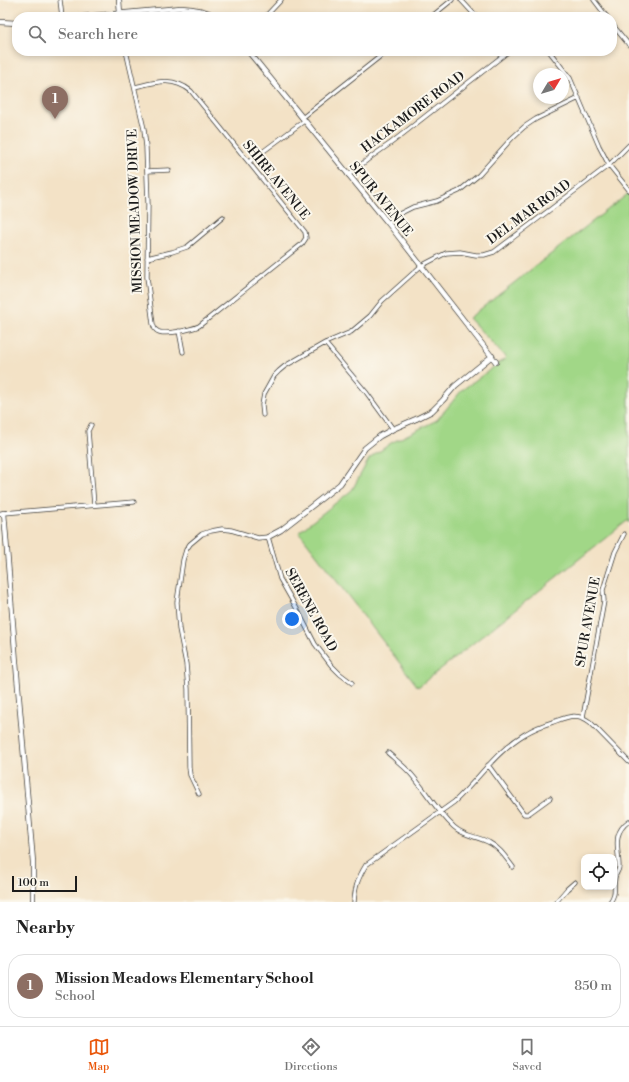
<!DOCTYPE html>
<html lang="en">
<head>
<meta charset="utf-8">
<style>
	:root { --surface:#fff; --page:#f6f6f6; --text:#222; --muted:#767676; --line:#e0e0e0; --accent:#ea580c }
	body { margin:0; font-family:"Libre Bodoni",serif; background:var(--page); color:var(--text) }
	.controls { position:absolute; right:12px; bottom:12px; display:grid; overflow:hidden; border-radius:8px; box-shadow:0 2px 6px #0003 }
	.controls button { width:36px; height:36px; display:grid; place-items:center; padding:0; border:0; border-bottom:1px solid var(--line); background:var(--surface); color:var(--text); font:20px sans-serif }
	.compass { position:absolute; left:533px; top:68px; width:36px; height:36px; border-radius:50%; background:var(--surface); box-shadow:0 2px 6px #0003; rotate:52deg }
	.scale { position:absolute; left:12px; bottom:10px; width:65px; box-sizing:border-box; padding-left:4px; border:2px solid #1c1c1c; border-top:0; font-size:11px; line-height:14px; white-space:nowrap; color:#1c1c1c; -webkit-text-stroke:3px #fbf7ec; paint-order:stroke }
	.you { position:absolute; left:292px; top:619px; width:14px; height:14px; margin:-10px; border:3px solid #fff; border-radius:50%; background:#1a73e8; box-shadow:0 0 0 6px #1a73e833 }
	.badge { display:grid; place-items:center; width:26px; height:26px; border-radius:50%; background:var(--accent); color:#fff; font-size:13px; font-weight:700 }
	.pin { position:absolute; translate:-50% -33px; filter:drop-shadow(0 1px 2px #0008) }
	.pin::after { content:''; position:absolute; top:21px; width:14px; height:12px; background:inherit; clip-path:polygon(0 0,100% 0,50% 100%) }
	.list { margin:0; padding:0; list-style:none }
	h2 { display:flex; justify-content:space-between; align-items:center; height:52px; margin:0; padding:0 16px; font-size:17px }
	h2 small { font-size:13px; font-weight:400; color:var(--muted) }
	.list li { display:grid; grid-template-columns:26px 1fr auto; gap:12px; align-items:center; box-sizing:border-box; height:64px; margin:0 8px 8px; padding:0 8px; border:1px solid var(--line); border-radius:16px }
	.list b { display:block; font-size:15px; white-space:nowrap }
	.list p { margin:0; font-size:13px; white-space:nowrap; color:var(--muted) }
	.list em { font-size:13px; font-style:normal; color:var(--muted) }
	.icon { flex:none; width:22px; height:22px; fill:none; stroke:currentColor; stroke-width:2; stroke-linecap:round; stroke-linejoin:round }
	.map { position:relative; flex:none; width:629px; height:902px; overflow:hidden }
	.search { position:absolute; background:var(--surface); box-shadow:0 2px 6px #0003; left:12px; right:12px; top:12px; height:44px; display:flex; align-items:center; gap:10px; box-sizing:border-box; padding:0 14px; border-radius:16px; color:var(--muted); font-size:15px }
	.sheet { height:124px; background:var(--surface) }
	nav { display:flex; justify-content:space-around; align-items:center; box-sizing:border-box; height:56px; border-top:1px solid var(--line); background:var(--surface); font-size:11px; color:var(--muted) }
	nav a { display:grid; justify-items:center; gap:2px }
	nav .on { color:var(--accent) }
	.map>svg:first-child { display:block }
	.green { fill:#a1d787; stroke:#5e7a52 }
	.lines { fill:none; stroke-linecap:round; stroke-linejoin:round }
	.minor-casing { stroke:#3c3a36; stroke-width:5 }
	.tertiary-casing { stroke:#3c3a36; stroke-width:6 }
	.minor { stroke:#fff; stroke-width:3.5 }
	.tertiary { stroke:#fff; stroke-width:4.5 }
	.labels { text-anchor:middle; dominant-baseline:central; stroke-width:4; stroke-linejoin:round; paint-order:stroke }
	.street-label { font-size:13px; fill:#1c1c1c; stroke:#fbf7ec }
</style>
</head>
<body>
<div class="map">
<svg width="629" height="902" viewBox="0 0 629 902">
	<rect width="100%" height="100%" fill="#fbf7ec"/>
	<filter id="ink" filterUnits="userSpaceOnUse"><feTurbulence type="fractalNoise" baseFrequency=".025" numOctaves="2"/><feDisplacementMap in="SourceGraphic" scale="8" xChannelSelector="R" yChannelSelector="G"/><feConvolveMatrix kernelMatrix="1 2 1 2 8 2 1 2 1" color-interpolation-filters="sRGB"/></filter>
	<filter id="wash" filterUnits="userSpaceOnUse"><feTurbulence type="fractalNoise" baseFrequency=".012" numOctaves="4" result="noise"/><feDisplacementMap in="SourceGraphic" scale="16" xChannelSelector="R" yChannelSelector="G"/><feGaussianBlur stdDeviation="0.9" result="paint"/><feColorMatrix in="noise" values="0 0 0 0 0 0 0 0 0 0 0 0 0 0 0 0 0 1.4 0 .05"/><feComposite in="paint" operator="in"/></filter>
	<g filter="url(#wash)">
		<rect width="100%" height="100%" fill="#f3e2c6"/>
		<!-- green -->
		<path class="green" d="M629,193V523L627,521L418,687L299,532L352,490L369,459L391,443L437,420L462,390L506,358L469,318Z"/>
	</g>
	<g filter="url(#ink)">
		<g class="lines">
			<!-- minor casing -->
			<g class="minor-casing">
				<path id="minor" d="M60,0L62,17
					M461,0L473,13L480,17
					M594,0L607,17
					M265,17L281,0
					M431,17L452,0
					M612,24L629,45
					M126,51L144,129L146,147L148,204L147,277L153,324C154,326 154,329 156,330C162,337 192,329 199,326L302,244L306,238L305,232L191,91C172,76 156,82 135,87
					M549,51L570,78L599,146L609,165L629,190
					M302,118L387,51
					M249,162L304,121
					M147,171L169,170
					M348,175L371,157L391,143L509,51
					M388,223L399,214L413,207L437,201L459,191L479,175L512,138L524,127L536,119L579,98
					M147,258L172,252L187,247L223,217
					M179,331L183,352
					M325,343L366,392L393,429
					M263,415L262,405L264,394L274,376L279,371L285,366L325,343L351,332L370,316L382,301L421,266L446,253L460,252L476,255H484L494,252L609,165L629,145
					M91,425L88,431L94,505
					M4,513L134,502
					M583,717L604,601L603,590L615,552L624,534
					M388,753C396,760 404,766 411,774C426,791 437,811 454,827C465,837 478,836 490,843C500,848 506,858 513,867
					M488,765L524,814H528L550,798
					M199,794L190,775L189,767L188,689L186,664L179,629L177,602L183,560L186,550L190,544L202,534L211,531L222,529L231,530L258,538L268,537L280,579L297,609L315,644L331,665L340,674L352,683
					M354,902C355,887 358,878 366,865L454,802C478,780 496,751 525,734C533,729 543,725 553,722C567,717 577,712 590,722L629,762
					M556,902L567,889L575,882
					M610,902C617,892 613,889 615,878C615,874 619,871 619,867C619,849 611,834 629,821"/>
			</g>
			<!-- tertiary casing -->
			<g class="tertiary-casing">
				<path id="tertiary" d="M119,0L120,13
					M82,17L181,8C194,9 205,10 216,17
					M0,22L17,23
					M248,51L388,223L496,362
					M0,514L4,513L17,675L31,839L33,862V902
					M268,537L281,530L340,484L365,448L380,436L393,429L416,419L432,411L443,400L455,386L492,356"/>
			</g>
			<!-- minor -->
			<use href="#minor" class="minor"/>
			<!-- tertiary -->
			<use href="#tertiary" class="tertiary"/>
		</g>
	</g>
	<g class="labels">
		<!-- street labels -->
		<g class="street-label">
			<text transform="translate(413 112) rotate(-37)">HACKAMORE ROAD</text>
			<text transform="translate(276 180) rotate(51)">SHIRE AVENUE</text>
			<text transform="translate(381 199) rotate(51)">SPUR AVENUE</text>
			<text transform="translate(135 211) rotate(-92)">MISSION MEADOW DRIVE</text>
			<text transform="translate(529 212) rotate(-36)">DEL MAR ROAD</text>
			<text transform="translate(311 610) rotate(61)">SERENE ROAD</text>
			<text transform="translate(588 622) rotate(-80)">SPUR AVENUE</text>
		</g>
	</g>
</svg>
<div class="controls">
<button><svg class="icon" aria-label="locate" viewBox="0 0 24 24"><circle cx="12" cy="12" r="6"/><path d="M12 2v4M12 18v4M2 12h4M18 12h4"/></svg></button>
</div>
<svg class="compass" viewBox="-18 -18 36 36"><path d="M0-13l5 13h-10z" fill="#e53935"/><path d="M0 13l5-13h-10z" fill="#767676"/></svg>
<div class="scale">100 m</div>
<div class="you"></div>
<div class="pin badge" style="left:55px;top:119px;background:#8d6e63">1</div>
<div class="search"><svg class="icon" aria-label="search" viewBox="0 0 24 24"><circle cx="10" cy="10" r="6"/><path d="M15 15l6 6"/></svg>Search here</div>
</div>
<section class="sheet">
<h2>Nearby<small></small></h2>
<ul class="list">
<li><span class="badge" style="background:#8d6e63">1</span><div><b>Mission Meadows Elementary School</b><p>School</p></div><em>850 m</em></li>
</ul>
</section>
<nav>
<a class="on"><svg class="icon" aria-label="map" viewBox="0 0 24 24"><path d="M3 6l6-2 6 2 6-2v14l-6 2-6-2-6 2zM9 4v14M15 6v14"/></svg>Map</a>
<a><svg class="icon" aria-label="directions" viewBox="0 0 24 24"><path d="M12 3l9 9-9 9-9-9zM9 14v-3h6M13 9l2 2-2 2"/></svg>Directions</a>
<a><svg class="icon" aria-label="saved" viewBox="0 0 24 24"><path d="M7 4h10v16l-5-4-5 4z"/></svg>Saved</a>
</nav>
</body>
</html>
